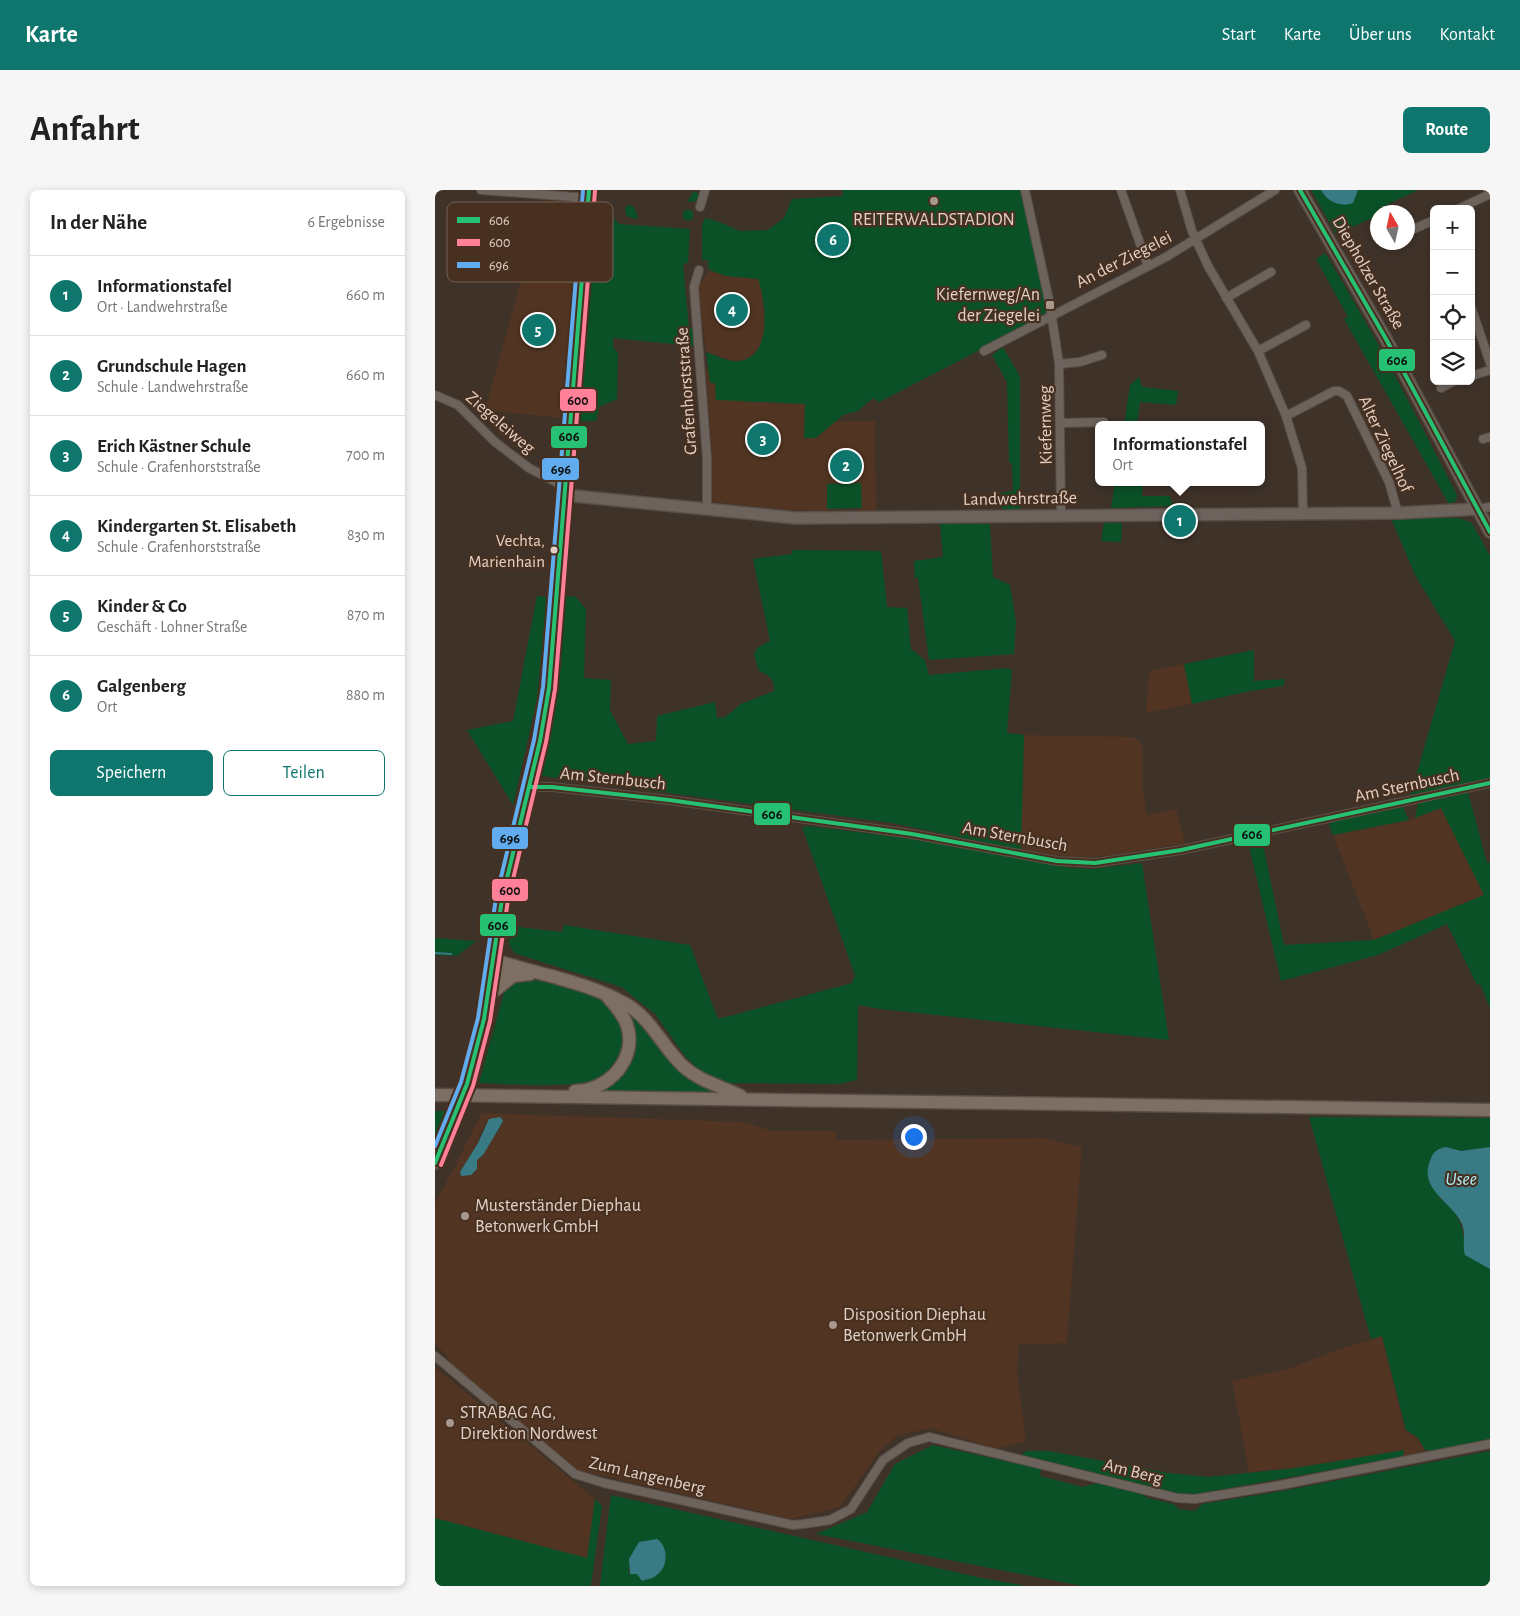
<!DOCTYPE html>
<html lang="de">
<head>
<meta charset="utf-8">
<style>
	:root { --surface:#fff; --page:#f6f6f6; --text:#222; --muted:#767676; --line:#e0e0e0; --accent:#0f766e }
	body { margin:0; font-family:"Alegreya Sans",sans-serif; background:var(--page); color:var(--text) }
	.controls { position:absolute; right:15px; top:15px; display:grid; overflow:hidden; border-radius:8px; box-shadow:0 2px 8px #0003 }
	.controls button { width:45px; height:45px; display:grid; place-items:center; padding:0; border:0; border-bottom:1px solid var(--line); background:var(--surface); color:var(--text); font:25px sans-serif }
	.compass { position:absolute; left:935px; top:15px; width:45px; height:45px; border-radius:50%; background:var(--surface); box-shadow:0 2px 8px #0003; rotate:351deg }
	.you { position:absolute; left:478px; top:946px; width:18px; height:18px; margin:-12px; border:4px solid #fff; border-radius:50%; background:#1a73e8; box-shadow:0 0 0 8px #1a73e833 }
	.badge { display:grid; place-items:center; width:32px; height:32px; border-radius:50%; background:var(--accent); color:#fff; font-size:16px; font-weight:700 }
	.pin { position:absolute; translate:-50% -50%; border:2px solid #fff; box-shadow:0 1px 5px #0006 }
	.popup { position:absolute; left:660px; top:231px; width:170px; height:65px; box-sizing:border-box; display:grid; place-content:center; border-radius:8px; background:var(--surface); filter:drop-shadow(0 1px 4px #0005); font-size:16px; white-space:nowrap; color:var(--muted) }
	.popup b { font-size:19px; color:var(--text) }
	.popup::after { content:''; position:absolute; left:50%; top:100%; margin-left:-10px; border:10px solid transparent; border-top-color:var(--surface) }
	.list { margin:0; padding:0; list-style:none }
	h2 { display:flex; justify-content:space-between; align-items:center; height:65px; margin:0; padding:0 20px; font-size:21px }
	h2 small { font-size:16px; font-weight:400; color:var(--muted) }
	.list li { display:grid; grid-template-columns:32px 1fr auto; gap:15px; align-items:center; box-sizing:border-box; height:80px; padding:0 20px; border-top:1px solid var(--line) }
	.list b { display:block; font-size:19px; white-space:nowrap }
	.list p { margin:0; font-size:16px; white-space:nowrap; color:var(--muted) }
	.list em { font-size:16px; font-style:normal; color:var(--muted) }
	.actions { display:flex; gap:10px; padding:15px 20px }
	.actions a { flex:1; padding:11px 0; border:1px solid var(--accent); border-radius:8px; text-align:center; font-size:18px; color:var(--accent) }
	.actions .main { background:var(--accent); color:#fff }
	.icon { flex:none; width:28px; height:28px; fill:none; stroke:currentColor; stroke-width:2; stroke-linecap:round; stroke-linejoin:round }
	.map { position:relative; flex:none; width:1055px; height:1396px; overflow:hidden; border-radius:8px }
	header { display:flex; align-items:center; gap:30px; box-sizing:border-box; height:70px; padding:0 25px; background:var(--accent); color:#fff }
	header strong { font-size:24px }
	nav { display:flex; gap:28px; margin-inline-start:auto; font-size:18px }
	.intro { display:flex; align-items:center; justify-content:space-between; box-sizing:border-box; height:120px; padding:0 30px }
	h1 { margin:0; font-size:35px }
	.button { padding:12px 22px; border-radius:8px; background:var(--accent); color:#fff; font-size:18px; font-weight:700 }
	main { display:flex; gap:30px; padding:0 30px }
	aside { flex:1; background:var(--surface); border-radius:8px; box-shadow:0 2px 8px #0003 }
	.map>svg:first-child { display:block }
	.built { fill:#513522; fill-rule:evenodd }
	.green { fill:#0a5127; fill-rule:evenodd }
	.water { fill:#387b85 }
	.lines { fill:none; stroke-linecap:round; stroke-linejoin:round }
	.stream { stroke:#387b85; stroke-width:2 }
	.street-casing { stroke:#594e46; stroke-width:10 }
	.secondary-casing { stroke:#594e46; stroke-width:14 }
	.primary-casing { stroke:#594e46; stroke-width:15 }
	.street { stroke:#6d635d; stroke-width:8 }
	.secondary { stroke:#6d635d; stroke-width:11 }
	.primary { stroke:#7e6f65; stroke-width:12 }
	.secondary-bridge-casing { stroke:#594e46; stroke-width:14; stroke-linecap:butt }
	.secondary-bridge { stroke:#6d635d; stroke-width:11 }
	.bus-1-casing { stroke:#483020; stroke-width:8 }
	.bus-2-casing { stroke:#483020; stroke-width:8 }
	.bus-3-casing { stroke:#483020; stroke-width:8 }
	.bus-1 { stroke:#26c172; stroke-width:4 }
	.bus-2 { stroke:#ff8098; stroke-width:4 }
	.bus-3 { stroke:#60acee; stroke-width:4 }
	.poi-dot { fill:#a8998f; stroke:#483020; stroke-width:2 }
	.bus-dot { fill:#e0d0c6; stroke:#483020; stroke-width:2 }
	.labels { text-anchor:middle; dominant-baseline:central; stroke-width:4.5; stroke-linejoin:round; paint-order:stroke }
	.bus-label { font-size:17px; fill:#e0d0c6; stroke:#483020; text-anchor:end }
	.poi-label { font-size:18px; fill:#e0d0c6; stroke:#483020; text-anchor:start }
	.street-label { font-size:18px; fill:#e0d0c6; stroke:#483020 }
	.water-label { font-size:19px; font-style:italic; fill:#afebf6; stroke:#483020 }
	.key { fill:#483020; stroke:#766052; stroke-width:1 }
	.key-label { font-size:14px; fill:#e0d0c6 }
	.line-badge { stroke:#483020; stroke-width:2 }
	.pale-badge-label { font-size:14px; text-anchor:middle; font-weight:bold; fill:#111 }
</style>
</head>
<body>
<header>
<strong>Karte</strong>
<nav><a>Start</a><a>Karte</a><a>Über uns</a><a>Kontakt</a></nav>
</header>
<div class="intro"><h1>Anfahrt</h1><a class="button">Route</a></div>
<main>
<aside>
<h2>In der Nähe<small>6 Ergebnisse</small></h2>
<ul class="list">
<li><span class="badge">1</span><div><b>Informationstafel</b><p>Ort · Landwehrstraße</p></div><em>660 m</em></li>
<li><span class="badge">2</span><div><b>Grundschule Hagen</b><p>Schule · Landwehrstraße</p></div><em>660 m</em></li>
<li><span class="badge">3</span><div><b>Erich Kästner Schule</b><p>Schule · Grafenhorststraße</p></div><em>700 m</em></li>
<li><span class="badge">4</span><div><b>Kindergarten St. Elisabeth</b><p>Schule · Grafenhorststraße</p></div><em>830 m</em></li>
<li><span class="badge">5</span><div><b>Kinder &amp; Co</b><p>Geschäft · Lohner Straße</p></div><em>870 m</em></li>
<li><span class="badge">6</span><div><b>Galgenberg</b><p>Ort</p></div><em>880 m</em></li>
</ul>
<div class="actions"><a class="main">Speichern</a><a>Teilen</a></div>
</aside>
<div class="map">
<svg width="1055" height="1396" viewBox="0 0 1055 1396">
	<rect width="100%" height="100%" fill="#3f3229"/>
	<!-- built -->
	<path class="built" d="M108,11L137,12L143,20L126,228L50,220Z
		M274,80L291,86L323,89L327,100L330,140L324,158L314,168L303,172L271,162L263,98Z
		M271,178L369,211L381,232L440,231L441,321H426L421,318L383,321L357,320L278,312L275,305L277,266Z
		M749,474L757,514L711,523L714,481Z
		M589,545L699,547L708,556V601L712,625L741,619L750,653L679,665L643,668L586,660Z
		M1006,617L1050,705L939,750L898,645L974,630Z
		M47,923L309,932L336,941H401L400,950L609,948L647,957L632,1153L584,1155L582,1180L591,1251L561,1259L495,1238L462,1246L445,1261L405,1317L356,1329L143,1280L21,1179L0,1152V1014ZM54,929L67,933L62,944L58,947L48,965L42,970L33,985L26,986L25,982L43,953L45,944Z
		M947,1146L970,1240L983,1248L990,1260L968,1267L969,1260L860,1278L814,1282L797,1191L853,1179L899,1161Z
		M0,1177L160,1309L153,1369L0,1328Z"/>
	<!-- green -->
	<path class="green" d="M407,0H587L612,122L547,159L444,212L438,208L423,221L408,225L381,248H369L370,214L281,210L280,193H275L271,162C280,165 295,173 305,171C338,166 331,112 323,89L291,86L274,80L273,70H267V35L270,28L282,31L305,41L333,40L349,28L357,9L408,6Z
		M876,0H886L889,5H922L923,0H983L945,18L942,26L901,44Z
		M259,1L264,4L263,11L252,12Z
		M195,15L198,16L203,27L201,29L191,26L190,17Z
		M159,16L178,17V27L184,34L255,39L253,73L248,74L254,138H259L258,156L178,148V157L183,163L182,209L164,217L161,231H146L143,219Z
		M247.5 25a5.5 5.5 0 1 1 11 0a5.5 5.5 0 1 1-11 0Z
		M890,63C938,141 980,223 1022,305L1021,311L1014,314L909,129L913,127L881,69Z
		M568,157L585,187V319H567L566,303L578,301L577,273H574L572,192L557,165Z
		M704,187L707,197L743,201L741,215L705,212L702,235H689L695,195Z
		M680,292H708L707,306H735L738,316L676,318Z
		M426,293L427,318L392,319V294Z
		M956,328H1024L1037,333L1055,366V588L975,607L1020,451L980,385Z
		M505,333L555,334L558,387L575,395L581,432L579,464L494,470L483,388H480L479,371L508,367Z
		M669,333H687L686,352L666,351Z
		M357,360L446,361L452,417L472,418L476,459L490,470L494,485L573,478L577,480L572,543L589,545L586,660L457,633L107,586L116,534L130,406L141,407L151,419L149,488L176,490L175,520L193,554L221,551L222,526L280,512L282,528L290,527L306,514L339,501C339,488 335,486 324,481L319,465L322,458L335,451L318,369L357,364Z
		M102,406L112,407L102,509L78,615L32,540L78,531Z
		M819,460V491L850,489L848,496L815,501L757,514L749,474Z
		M1033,602L1052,673H1055V818L1045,794L1042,795L1012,734L943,765L846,791L813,652L827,650L849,755L939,750L1049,705L1006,618L980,628L983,613Z
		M968,617L974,630L898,645L894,635L896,632Z
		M374,636L477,649L636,678L658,679L707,673L734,850L445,819L423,815L422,890L404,894L289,893L267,883L249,865L220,824L186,797L79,763L74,754L75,736L127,742L129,735L255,755L283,829L417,793L420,785L367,637Z
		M0,748L41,751L22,766L0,765Z
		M87,789C123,792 199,805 186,858C182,871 174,883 161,889C140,899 70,894 44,893L70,799Z
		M193,819L246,881L261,893L286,903L165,901C203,875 209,862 193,819Z
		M0,921H10L0,946Z
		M874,927L1055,928V957L1026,961L1011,957L1004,1008C1022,1020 1030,1037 1029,1059L1055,1079V1249L998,1261L990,1260L983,1248L971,1240L947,1146L936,1149Z
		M498,1255L606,1279L605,1286L648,1297L663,1293L705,1303L713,1308L738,1314L744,1319L760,1321L767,1314L847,1301L1055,1261V1396H647L381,1344L432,1322L460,1274Z
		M969,1260L968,1267L761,1304L743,1303L586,1265L591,1261H614L733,1283L773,1287L860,1278Z
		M176,1305L547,1388L591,1396H165ZM197,1363L211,1389L207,1391L202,1384L194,1383V1369Z
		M160,1309L167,1316L156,1396H0V1328L152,1368Z"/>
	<!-- water -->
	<path class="water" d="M886,0H923L918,13C905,18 892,11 886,0Z
		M65,927L68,930L67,933L48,965L42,970V979L36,985L26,986L25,982L43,953L54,929Z
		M1011,957L1026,961L1055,957V1079L1030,1065C1027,1055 1031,1044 1027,1034C1018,1013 983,999 995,971C998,962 1001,959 1011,957Z
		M222,1349C234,1357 233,1377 222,1385C218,1389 212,1389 207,1391L202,1384H195L194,1369L204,1352Z"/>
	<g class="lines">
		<!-- stream -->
		<path class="stream" d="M0,763L16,764"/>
		<!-- street casing -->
		<g class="street-casing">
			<path id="street" d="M46,0L153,8
				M590,0L615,115L624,174L626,326
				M686,0L713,76
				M745,0L757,41L773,76L823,161L871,135
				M265,17L270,0
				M1023,19L1055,4
				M972,42L999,30
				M264,80L259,97L272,269V320
				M791,108L836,82
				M1036,117L1055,173
				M549,161L731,67L840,0
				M823,161L851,226L899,201H904L912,206L954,292L963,323
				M624,174L645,172L667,165
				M1036,186L1055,180
				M1006,198L1019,191
				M0,205L23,215L60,252L94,278L123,293L128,304
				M851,226L867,278L868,324
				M626,233L669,232
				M1048,249L1055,247
				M1042,319L1055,317
				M95,597H117L234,610L477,644L622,671L660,673L746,660L1055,593
				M0,1166L140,1284L169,1293L358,1335L368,1334L395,1330L416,1319L448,1270L473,1253L494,1247L742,1308L760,1309L846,1295L1055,1254"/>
		</g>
		<!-- secondary casing -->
		<g class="secondary-casing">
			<path id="secondary" d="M865,0L951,149L1055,342
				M129,305L361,328L963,323L1042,319
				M39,873L54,805L67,709L105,551L114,498L154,0
				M0,973L15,936"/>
		</g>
		<!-- primary casing -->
		<g class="primary-casing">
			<path id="primary" d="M59,770C102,784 149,791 189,813C216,827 227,857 249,877C266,892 286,896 306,906
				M57,782L78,786L95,784
				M54,805L78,786
				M140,901C174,901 203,868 192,835C188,824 180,815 172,806
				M0,905L1055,920"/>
		</g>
		<!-- street -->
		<use href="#street" class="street"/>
		<!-- secondary -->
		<use href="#secondary" class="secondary"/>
		<!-- primary -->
		<use href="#primary" class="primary"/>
		<!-- secondary-bridge casing -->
		<g class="secondary-bridge-casing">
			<path id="secondary-bridge" d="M15,936L39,873"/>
		</g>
		<!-- secondary-bridge -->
		<use href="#secondary-bridge" class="secondary-bridge"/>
		<!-- bus-1 casing -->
		<g class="bus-1-casing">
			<path id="bus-1" d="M865,0L951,149L1055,342
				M95,597H117L234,610L477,644L622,671L660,673L746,660L1055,593
				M0,973L32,894L49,829L67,709L105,551L114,498L154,0"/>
		</g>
		<!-- bus-2 casing -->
		<g class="bus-2-casing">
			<path id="bus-2" d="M6,975L38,896L55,831L73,710L111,552L120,499L160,1"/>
		</g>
		<!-- bus-3 casing -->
		<g class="bus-3-casing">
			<path id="bus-3" d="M0,956L26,892L43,828L61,708L99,550L108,497L148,0"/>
		</g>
		<!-- bus-1 -->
		<use href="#bus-1" class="bus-1"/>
		<!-- bus-2 -->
		<use href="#bus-2" class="bus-2"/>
		<!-- bus-3 -->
		<use href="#bus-3" class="bus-3"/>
	</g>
	<!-- markers -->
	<g class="poi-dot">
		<circle cx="499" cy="11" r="5"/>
		<rect x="610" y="110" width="10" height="10" rx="2.5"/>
		<circle cx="30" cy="1026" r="5"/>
		<circle cx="398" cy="1135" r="5"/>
		<circle cx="15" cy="1233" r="5"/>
	</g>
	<circle class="bus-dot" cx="119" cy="360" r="4.5"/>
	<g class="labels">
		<!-- bus labels -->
		<g class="bus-label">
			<text x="110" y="350">Vechta,<tspan x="110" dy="21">Marienhain</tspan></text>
		</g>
		<!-- poi labels -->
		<g class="poi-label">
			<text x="499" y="30" text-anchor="middle">REITERWALDSTADION</text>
			<text x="605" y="105" text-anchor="end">Kiefernweg/An<tspan x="605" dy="21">der Ziegelei</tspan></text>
			<text x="40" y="1016">Musterständer Diephau<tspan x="40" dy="21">Betonwerk GmbH</tspan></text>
			<text x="408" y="1125">Disposition Diephau<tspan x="408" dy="21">Betonwerk GmbH</tspan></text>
			<text x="25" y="1223">STRABAG AG,<tspan x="25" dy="21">Direktion Nordwest</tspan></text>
		</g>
		<!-- street labels -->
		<g class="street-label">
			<text transform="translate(689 70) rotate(-27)">An der Ziegelei</text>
			<text transform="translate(933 83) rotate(60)">Diepholzer Straße</text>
			<text transform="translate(252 201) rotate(-94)">Grafenhorststraße</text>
			<text transform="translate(65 233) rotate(41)">Ziegeleiweg</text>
			<text transform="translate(611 235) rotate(-91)">Kiefernweg</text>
			<text transform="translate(950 254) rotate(65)">Alter Ziegelhof</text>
			<text transform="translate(585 309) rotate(-1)">Landwehrstraße</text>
			<text transform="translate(178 589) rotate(6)">Am Sternbusch</text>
			<text transform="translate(972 596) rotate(-12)">Am Sternbusch</text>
			<text transform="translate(580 647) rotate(10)">Am Sternbusch</text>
			<text transform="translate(698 1282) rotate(14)">Am Berg</text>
			<text transform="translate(212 1286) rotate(13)">Zum Langenberg</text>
		</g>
		<!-- water labels -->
		<g class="water-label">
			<text x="1026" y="989">Usee</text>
		</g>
	</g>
	<!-- legend -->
	<rect x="12" y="12" width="166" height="80" rx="8" class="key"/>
	<rect x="22" y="27" width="23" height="6" fill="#26c172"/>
	<rect x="22" y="49" width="23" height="7" fill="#ff8098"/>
	<rect x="22" y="72" width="23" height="6" fill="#60acee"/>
	<g class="key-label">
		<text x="54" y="35">606</text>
		<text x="54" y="57">600</text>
		<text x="54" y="80">696</text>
	</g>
	<g class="line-badge">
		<rect x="943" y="158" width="38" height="24" rx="5" fill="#26c172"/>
		<rect x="124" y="198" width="38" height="24" rx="5" fill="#ff8098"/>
		<rect x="115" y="235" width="38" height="24" rx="5" fill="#26c172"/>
		<rect x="106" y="267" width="39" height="24" rx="5" fill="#60acee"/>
		<rect x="318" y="612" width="38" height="24" rx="5" fill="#26c172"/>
		<rect x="798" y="633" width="38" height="24" rx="5" fill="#26c172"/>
		<rect x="56" y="636" width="38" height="24" rx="5" fill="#60acee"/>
		<rect x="56" y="688" width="38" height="24" rx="5" fill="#ff8098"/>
		<rect x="44" y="723" width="38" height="24" rx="5" fill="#26c172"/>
	</g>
	<g class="pale-badge-label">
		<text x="962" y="175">606</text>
		<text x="143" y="215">600</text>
		<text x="134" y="251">606</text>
		<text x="126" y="284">696</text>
		<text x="337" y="629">606</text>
		<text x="817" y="649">606</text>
		<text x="75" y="653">696</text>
		<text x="75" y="705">600</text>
		<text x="63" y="740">606</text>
	</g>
</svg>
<div class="controls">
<button>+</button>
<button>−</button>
<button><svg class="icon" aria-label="locate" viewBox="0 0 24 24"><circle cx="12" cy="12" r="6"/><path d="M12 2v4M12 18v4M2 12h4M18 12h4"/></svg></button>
<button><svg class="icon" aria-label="layers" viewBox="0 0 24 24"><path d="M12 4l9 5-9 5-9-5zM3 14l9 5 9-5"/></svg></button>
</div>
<svg class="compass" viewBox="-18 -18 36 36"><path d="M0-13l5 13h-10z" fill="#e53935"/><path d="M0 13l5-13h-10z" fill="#767676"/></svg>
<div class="you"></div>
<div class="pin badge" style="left:745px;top:331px">1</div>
<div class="popup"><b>Informationstafel</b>Ort</div>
<div class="pin badge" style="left:411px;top:276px">2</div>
<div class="pin badge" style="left:328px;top:249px">3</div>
<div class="pin badge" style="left:297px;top:120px">4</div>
<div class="pin badge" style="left:103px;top:140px">5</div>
<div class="pin badge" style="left:398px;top:50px">6</div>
</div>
</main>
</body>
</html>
